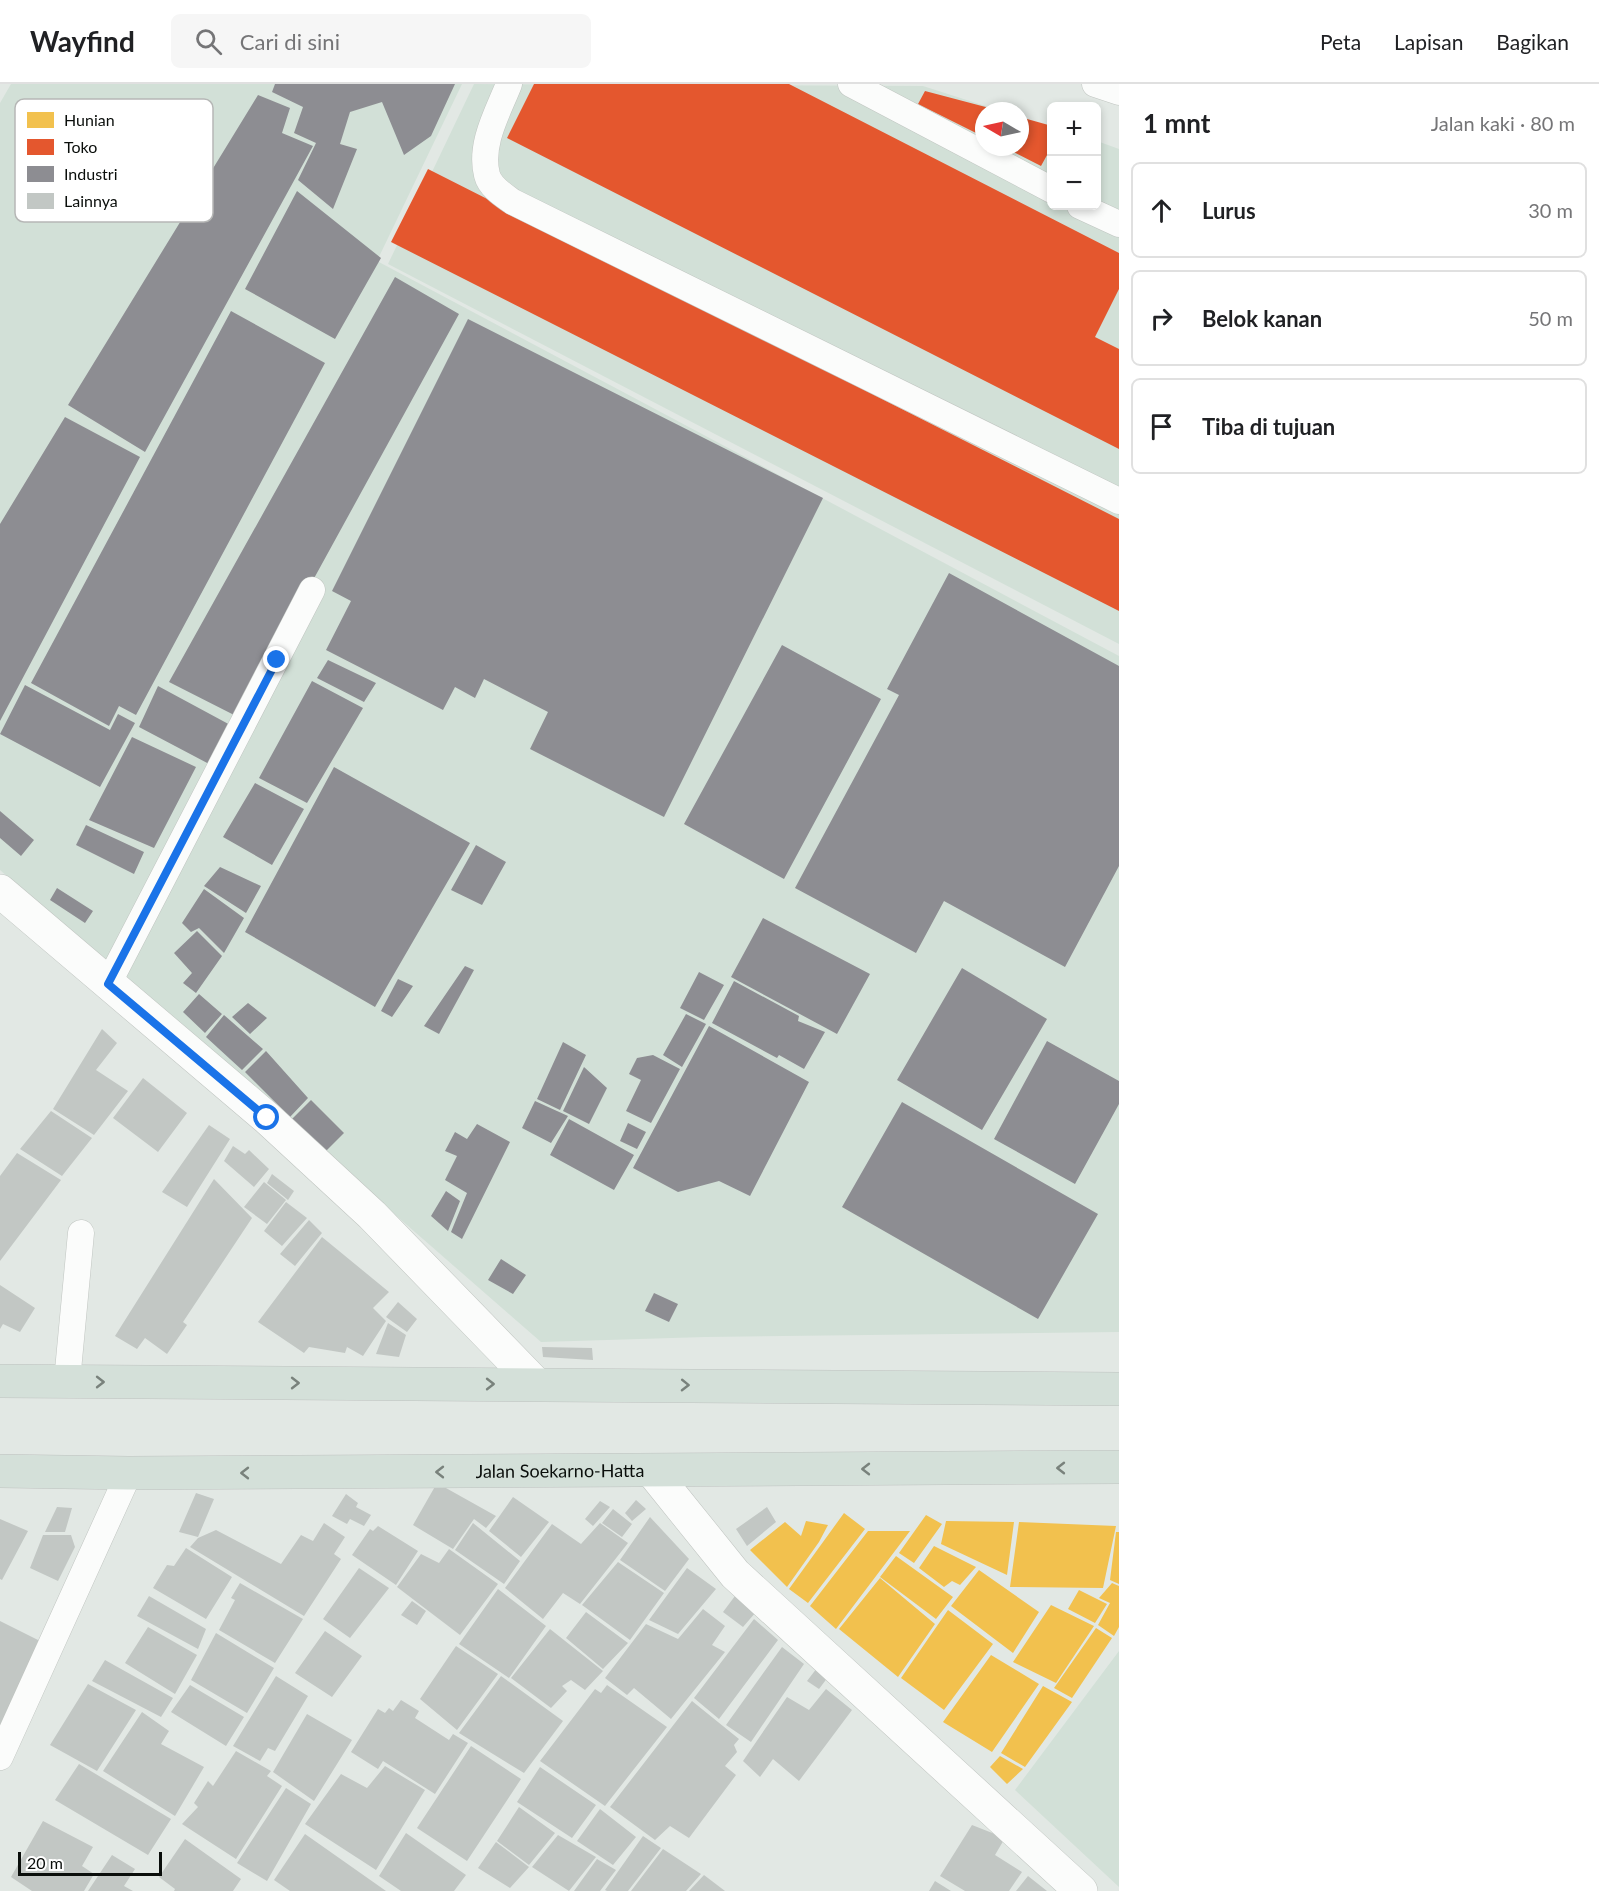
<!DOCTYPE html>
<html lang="id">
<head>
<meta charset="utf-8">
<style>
	:root { --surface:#fff; --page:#f6f6f6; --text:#202124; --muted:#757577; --line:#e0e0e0 }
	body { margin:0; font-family:Lato,sans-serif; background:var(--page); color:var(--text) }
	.controls { position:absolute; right:18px; top:18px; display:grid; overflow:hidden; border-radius:9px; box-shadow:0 3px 9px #0003 }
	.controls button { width:54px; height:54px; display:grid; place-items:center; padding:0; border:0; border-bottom:2px solid var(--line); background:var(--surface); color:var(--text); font:30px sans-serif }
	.compass { position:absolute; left:975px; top:18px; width:54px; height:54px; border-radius:50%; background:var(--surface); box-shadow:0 3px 9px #0003; rotate:279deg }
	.scale { position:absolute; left:18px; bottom:15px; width:144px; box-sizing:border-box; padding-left:6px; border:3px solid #0a0e0b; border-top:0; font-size:16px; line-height:21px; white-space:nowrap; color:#0a0e0b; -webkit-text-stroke:4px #fff; paint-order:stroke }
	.stop { position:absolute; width:18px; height:18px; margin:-14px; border:4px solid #1a73e8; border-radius:50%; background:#fff }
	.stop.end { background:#1a73e8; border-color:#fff; box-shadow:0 2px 6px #0008 }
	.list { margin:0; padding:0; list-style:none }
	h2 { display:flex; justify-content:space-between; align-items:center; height:78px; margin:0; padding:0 24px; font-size:26px }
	h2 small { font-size:20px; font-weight:400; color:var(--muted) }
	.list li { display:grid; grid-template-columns:39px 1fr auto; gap:18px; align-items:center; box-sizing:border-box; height:96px; margin:0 12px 12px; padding:0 12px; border:2px solid var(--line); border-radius:9px }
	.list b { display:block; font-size:22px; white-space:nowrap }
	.list em { font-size:20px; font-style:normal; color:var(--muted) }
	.icon { flex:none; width:33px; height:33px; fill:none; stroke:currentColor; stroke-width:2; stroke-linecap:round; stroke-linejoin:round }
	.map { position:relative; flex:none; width:1119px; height:1807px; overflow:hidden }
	header { display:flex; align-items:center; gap:36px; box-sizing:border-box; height:84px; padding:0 30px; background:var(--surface); border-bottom:2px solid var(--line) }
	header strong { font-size:28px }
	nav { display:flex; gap:33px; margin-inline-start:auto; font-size:21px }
	.search { width:420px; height:54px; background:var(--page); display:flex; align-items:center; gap:15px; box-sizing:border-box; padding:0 21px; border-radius:9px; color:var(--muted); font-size:22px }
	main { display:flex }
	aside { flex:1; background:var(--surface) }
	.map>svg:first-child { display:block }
	.built { fill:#d2e0d7 }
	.homes { fill:#f2c14e }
	.shops { fill:#e4572e }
	.industry { fill:#8d8d92 }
	.building { fill:#c2c7c4 }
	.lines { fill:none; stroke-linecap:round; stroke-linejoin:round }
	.service-casing { stroke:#c0c5c1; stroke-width:27 }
	.minor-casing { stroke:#c0c5c1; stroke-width:34 }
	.trunk-casing { stroke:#bfc2c0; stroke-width:34 }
	.service { stroke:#fbfcfb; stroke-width:26 }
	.minor { stroke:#fbfcfb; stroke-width:33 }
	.trunk { stroke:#d4e0d9; stroke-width:33 }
	.oneway { stroke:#79827c }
	.route { stroke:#1a73e8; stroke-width:8 }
	.labels { text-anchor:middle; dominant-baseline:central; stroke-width:6; stroke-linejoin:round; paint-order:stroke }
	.street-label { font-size:18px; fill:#0a0e0b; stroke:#fff }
	.key { fill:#fff; stroke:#b6b7b6; stroke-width:1.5 }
	.key-label { font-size:16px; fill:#0a0e0b }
</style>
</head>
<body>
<header>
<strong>Wayfind</strong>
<div class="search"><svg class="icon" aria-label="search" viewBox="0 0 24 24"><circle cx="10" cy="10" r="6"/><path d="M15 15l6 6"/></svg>Cari di sini</div>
<nav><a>Peta</a><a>Lapisan</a><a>Bagikan</a></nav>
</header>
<main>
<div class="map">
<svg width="1119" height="1807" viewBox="0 0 1119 1807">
	<rect width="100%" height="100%" fill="#e2e8e4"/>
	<!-- built -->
	<path class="built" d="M11,0H462L377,177L1119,572V1248L705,1253L541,1258L0,786V19Z
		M474,0L923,2L1001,27H984V63H1020L1051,43L1052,122H1096L1097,57L1119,65V560L388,180Z
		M1119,1567V1803L1015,1706Z"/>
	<!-- homes -->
	<path class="homes" d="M844,1429L865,1445L808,1519L789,1505Z
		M926,1431L942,1440L914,1479L899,1469Z
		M806,1437L828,1441L819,1458L787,1503L750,1466L785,1438L801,1452Z
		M946,1437L1014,1438L1007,1491L941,1460Z
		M1019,1438L1116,1442L1103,1504L1010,1503Z
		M868,1447H910L836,1545L810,1522Z
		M1116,1448H1119V1500L1110,1496Z
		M934,1462L976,1483L960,1501L952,1497L944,1503L919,1484Z
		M896,1472L953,1513L936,1535L880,1493Z
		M979,1486L1039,1528L1013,1569L951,1522Z
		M880,1494L935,1540L898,1593L839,1545Z
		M1112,1499L1119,1502V1543L1114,1552L1098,1541L1110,1519L1099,1514Z
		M1079,1506L1107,1520L1095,1539L1068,1525Z
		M1051,1521L1094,1542L1056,1599L1013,1578Z
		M948,1526L993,1560L944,1626L901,1594Z
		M1096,1544L1112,1554L1072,1614L1054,1604Z
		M991,1571L1039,1600L992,1668L943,1638Z
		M1043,1602L1072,1618L1025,1683L1001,1669Z
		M1000,1672L1023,1685L1007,1700L990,1683Z"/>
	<!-- shops -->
	<path class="shops" d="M534,0H789L1119,169V205L1095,253L1119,265V365L507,54Z
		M925,7L997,26L984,27V53L918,20Z
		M1020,33L1052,42V62L1041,82L1004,63H1020Z
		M428,85L1119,435V527L391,158Z"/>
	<!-- industry -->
	<path class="industry" d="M275,0H455L431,52L404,71L382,18L350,28L340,60L357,65L333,125L298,96L316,59L294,49L303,23L272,8Z
		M258,11L290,24L282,49L313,62L145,368L68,321Z
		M297,107L381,174L335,255L245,205Z
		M395,193L459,230L238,633L169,598Z
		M231,227L325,279L136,631L119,622L109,642L31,599Z
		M468,235L823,414L664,733L530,665L548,628L484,595L475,614L455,603L443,626L326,566L351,517L332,507Z
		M65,333L140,373L0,637V440Z
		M949,489L1119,582V782L1065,883L944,817L916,869L795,804L899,611L887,605Z
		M782,561L881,615L784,795L684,740Z
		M328,576L376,599L364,618L317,594Z
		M312,597L363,624L307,719L259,694Z
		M25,601L110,646L118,630L135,639L100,703L0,650Z
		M158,602L234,643L211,681L139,643Z
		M132,653L196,683L154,764L89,736Z
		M334,683L470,759L375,923L245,848Z
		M255,699L304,725L272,781L223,753Z
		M0,727L34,756L21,772L0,754Z
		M86,741L144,768L134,790L76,761Z
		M476,761L506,778L482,821L451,806Z
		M220,783L261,802L246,829L204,802Z
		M57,804L93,827L85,839L50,816Z
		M204,805L244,834L224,869L199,844L191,848L182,839Z
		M763,834L870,890L837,950L731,893Z
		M197,847L222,872L196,909L183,899L192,889L174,869Z
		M465,882L474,886L439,950L424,942Z
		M962,884L1047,935L982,1046L897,996Z
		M699,888L724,901L704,936L680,924Z
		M398,895L413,902L392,933L381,927Z
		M734,897L799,932L798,937L825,948L804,985L779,971L777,974L712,939Z
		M199,910L222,930L205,949L183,928Z
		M248,919L267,934L250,950L232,933Z
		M686,930L706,940L682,983L663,971Z
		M224,931L263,965L242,986L206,953Z
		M709,942L809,998L750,1112L719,1097L678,1108L633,1084Z
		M1047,957L1119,997V1020L1075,1100L994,1055Z
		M563,958L586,971L560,1026L537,1015Z
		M266,967L308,1014L290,1033L245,988Z
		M653,971L680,985L651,1039L626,1027L641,996L629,990L637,974Z
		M584,983L607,1004L589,1040L563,1027Z
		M311,1016L344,1049L326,1067L292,1035Z
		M535,1017L568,1032L551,1059L522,1044Z
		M902,1018L1098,1130L1038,1235L842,1123Z
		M569,1035L634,1071L614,1106L550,1071Z
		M628,1039L646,1048L637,1065L620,1057Z
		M477,1040L510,1058L462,1155L451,1148L467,1109L445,1096L457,1072L445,1067L455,1048L467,1055Z
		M446,1107L460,1117L448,1147L431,1132Z
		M501,1175L526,1191L513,1210L488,1196Z
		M654,1209L678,1220L669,1238L645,1227Z"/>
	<!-- building -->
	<path class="building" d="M102,945L117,959L96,986L128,1007L94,1051L53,1025Z
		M143,994L187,1029L158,1068L113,1034Z
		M51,1027L92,1054L62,1092L20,1065Z
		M209,1041L230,1055L187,1123L162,1108Z
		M233,1062L245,1070L249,1066L269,1085L254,1103L224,1077Z
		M17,1069L61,1096L0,1177V1092Z
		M272,1090L294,1107L288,1116L267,1099Z
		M214,1095L252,1134L183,1238L187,1241L167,1270L145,1254L137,1265L115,1252Z
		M264,1098L286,1116L267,1140L244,1123Z
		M286,1118L307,1134L282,1162L264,1147Z
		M309,1136L322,1149L295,1182L280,1170Z
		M322,1153L389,1208L373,1224L386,1237L363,1272L347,1263L345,1269L309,1263L304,1269L258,1238Z
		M0,1201L35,1224L20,1248L3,1240L0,1245Z
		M398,1218L417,1235L407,1248L386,1233Z
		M388,1239L406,1251L399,1273L376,1270Z
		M542,1263L592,1264L593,1276L543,1273Z
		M437,1399L496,1432L486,1444L474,1435L453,1465L413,1441Z
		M196,1409L214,1415L198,1453L179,1448Z
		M346,1410L358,1419L356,1423L371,1431L364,1442L350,1435L347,1440L332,1432Z
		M513,1413L549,1438L521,1473L489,1447Z
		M636,1416L646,1425L632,1437L625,1429Z
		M600,1417L610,1423L593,1442L585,1435Z
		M57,1423L72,1424L65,1448H45Z
		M767,1423L776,1438L747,1462L736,1445Z
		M613,1425L632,1440L622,1453L602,1439Z
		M650,1433L689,1475L665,1507L620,1476Z
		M0,1435L28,1447L2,1496L0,1495Z
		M324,1439L345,1453L334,1470L341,1475L304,1532L190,1463L198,1454L216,1446L281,1480L301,1451L313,1457Z
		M473,1439L520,1477L504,1500L455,1466Z
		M600,1439L628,1459L580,1520L563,1509L543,1535L505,1504L552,1440L581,1460Z
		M378,1442L418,1467L396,1501L352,1471L370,1445L373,1447Z
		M43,1451H71L75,1463L58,1497L30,1484Z
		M186,1464L232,1493L206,1535L153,1504L167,1481L174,1482Z
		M449,1465L498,1500L460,1551L397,1503L421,1470L439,1479Z
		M618,1478L664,1509L630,1556L582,1521Z
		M359,1484L389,1504L350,1554L323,1535Z
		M687,1484L716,1505L678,1550L649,1536Z
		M240,1499L303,1535L275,1579L219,1546L235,1516L231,1514Z
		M498,1505L546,1542L509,1594L459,1560Z
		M149,1512L206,1545L198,1565L137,1532Z
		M735,1512L756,1528L743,1543L723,1528Z
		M412,1517L426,1527L417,1541L401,1531Z
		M703,1525L725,1542L712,1561L725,1568L671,1635L634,1604L627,1611L605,1594L646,1540L678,1555Z
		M586,1528L628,1559L603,1585L566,1554Z
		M754,1535L778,1556L719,1635L694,1614Z
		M0,1537L48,1561L5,1644L0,1641Z
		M148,1543L197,1571L175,1610L125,1579Z
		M550,1545L603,1587L585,1606L571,1596L562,1602L567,1607L551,1624L511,1594Z
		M325,1547L362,1572L332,1613L295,1589Z
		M216,1549L274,1584L247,1629L191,1596Z
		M456,1562L498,1590L457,1646L420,1615Z
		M782,1563L804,1580L751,1658L726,1641Z
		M105,1576L173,1614L161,1633L92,1597Z
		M817,1584L828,1593L819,1605L807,1597Z
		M276,1592L308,1612L275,1667L268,1664L260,1677L233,1662Z
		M501,1592L563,1637L524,1689L459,1649Z
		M88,1600L136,1626L97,1687L50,1661Z
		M190,1601L244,1633L226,1662L171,1628Z
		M607,1601L667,1643L605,1722L540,1677L595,1605L601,1609Z
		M826,1605L852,1626L799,1697L773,1675L760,1693L743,1677L787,1613L809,1626Z
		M401,1616L419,1627L415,1634L449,1656L453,1650L468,1659L435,1710L383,1677L378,1685L351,1668L378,1625L385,1629L389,1624L393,1627Z
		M692,1617L739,1655L734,1661L737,1668L725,1682L736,1691L689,1754L670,1742L655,1756L610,1723Z
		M142,1628L169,1647L161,1660L204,1683L175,1732L103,1687Z
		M307,1630L352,1656L314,1717L273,1688Z
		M471,1662L521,1695L467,1777L417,1744Z
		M236,1667L271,1687L267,1692L282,1702L236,1775L182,1740L198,1723L194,1719L208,1697L213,1702Z
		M79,1680L171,1735L148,1771L55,1716Z
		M385,1682L425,1706L376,1786L305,1740L341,1690L367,1704Z
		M540,1683L596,1721L572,1754L517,1718Z
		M286,1704L311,1720L267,1797L237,1779Z
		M519,1723L555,1749L529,1781L497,1757Z
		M600,1725L636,1753L613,1781L577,1757Z
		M43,1737L93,1763L82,1782L94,1790L84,1807H32L11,1793Z
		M972,1741L1005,1754L995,1771L1022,1788L1009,1807H965L940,1792Z
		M406,1749L466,1791L454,1807H401L379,1792Z
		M305,1750L386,1807H290L274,1796Z
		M558,1751L596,1773L569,1807L532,1783Z
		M643,1752L661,1764L628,1807H607L605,1806Z
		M185,1755L241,1795L233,1807H174L175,1805L159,1793Z
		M496,1758L529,1783L510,1804L478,1784Z
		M663,1765L701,1790L686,1807H631Z
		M112,1771L135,1785L124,1802L133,1807H88Z
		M597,1775L616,1786L600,1807H574Z
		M704,1791L725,1807H689Z
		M1028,1792L1047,1807H1016Z
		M935,1797L951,1807H929Z"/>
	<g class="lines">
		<!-- service casing -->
		<g class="service-casing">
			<path id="service" d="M509,0C498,28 479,60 487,91C490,103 503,111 513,118L1119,417
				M851,0L1052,106
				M1095,0L1119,8
				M1080,122L1119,140
				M108,900L312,506
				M67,1297L81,1149
				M0,1673L129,1389"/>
		</g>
		<!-- minor casing -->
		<g class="minor-casing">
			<path id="minor" d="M0,807L267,1034L372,1131L536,1300
				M652,1387L735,1490L1081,1807"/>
		</g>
		<!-- trunk casing -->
		<g class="trunk-casing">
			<g id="trunk">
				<path d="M0,1297L1119,1305"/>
				<path id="s1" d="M0,1387L129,1389L1119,1383"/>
			</g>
		</g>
		<!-- service -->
		<use href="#service" class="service"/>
		<!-- minor -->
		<use href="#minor" class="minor"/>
		<!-- trunk -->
		<use href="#trunk" class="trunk"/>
	</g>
	<!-- one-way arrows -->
	<defs><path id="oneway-chevron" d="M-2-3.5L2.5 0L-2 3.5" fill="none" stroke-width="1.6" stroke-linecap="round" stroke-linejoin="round" transform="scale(1.5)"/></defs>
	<g class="oneway">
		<use href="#oneway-chevron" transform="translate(100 1298)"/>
		<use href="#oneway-chevron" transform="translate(295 1299)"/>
		<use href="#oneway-chevron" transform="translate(490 1300)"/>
		<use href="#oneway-chevron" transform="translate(685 1301) rotate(1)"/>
		<use href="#oneway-chevron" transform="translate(1061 1384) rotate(180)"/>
		<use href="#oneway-chevron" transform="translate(866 1385) rotate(180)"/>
		<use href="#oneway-chevron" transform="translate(440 1388) rotate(180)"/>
		<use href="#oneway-chevron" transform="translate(245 1389) rotate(180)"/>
	</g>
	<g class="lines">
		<!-- route -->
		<path class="route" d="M267,1034L108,900L277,576"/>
	</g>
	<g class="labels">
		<!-- street labels -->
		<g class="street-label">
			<text stroke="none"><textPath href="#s1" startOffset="560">Jalan Soekarno-Hatta</textPath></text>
		</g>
	</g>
	<!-- legend -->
	<rect x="15" y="15" width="198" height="123" rx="9" class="key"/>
	<rect x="27" y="28" width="27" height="16" fill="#f2c14e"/>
	<rect x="27" y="55" width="27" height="16" fill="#e4572e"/>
	<rect x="27" y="82" width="27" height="16" fill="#8d8d92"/>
	<rect x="27" y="109" width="27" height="16" fill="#c2c7c4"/>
	<g class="key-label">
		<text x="64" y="42">Hunian</text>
		<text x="64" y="69">Toko</text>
		<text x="64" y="96">Industri</text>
		<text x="64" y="123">Lainnya</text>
	</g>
</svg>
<div class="controls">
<button>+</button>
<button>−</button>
</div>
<svg class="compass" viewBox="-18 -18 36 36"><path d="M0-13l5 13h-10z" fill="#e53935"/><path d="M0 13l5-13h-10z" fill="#757577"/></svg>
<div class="scale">20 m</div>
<div class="stop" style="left:267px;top:1034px"></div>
<div class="stop end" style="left:277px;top:576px"></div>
</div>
<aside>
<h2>1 mnt<small>Jalan kaki · 80 m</small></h2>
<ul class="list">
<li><svg class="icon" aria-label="ahead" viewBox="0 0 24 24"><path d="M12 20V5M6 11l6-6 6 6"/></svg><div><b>Lurus</b></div><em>30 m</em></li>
<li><svg class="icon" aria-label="right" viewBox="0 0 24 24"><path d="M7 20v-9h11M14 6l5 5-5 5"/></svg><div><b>Belok kanan</b></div><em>50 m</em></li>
<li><svg class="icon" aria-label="arrive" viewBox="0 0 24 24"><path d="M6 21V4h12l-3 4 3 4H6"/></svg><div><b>Tiba di tujuan</b></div></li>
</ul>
</aside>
</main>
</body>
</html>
